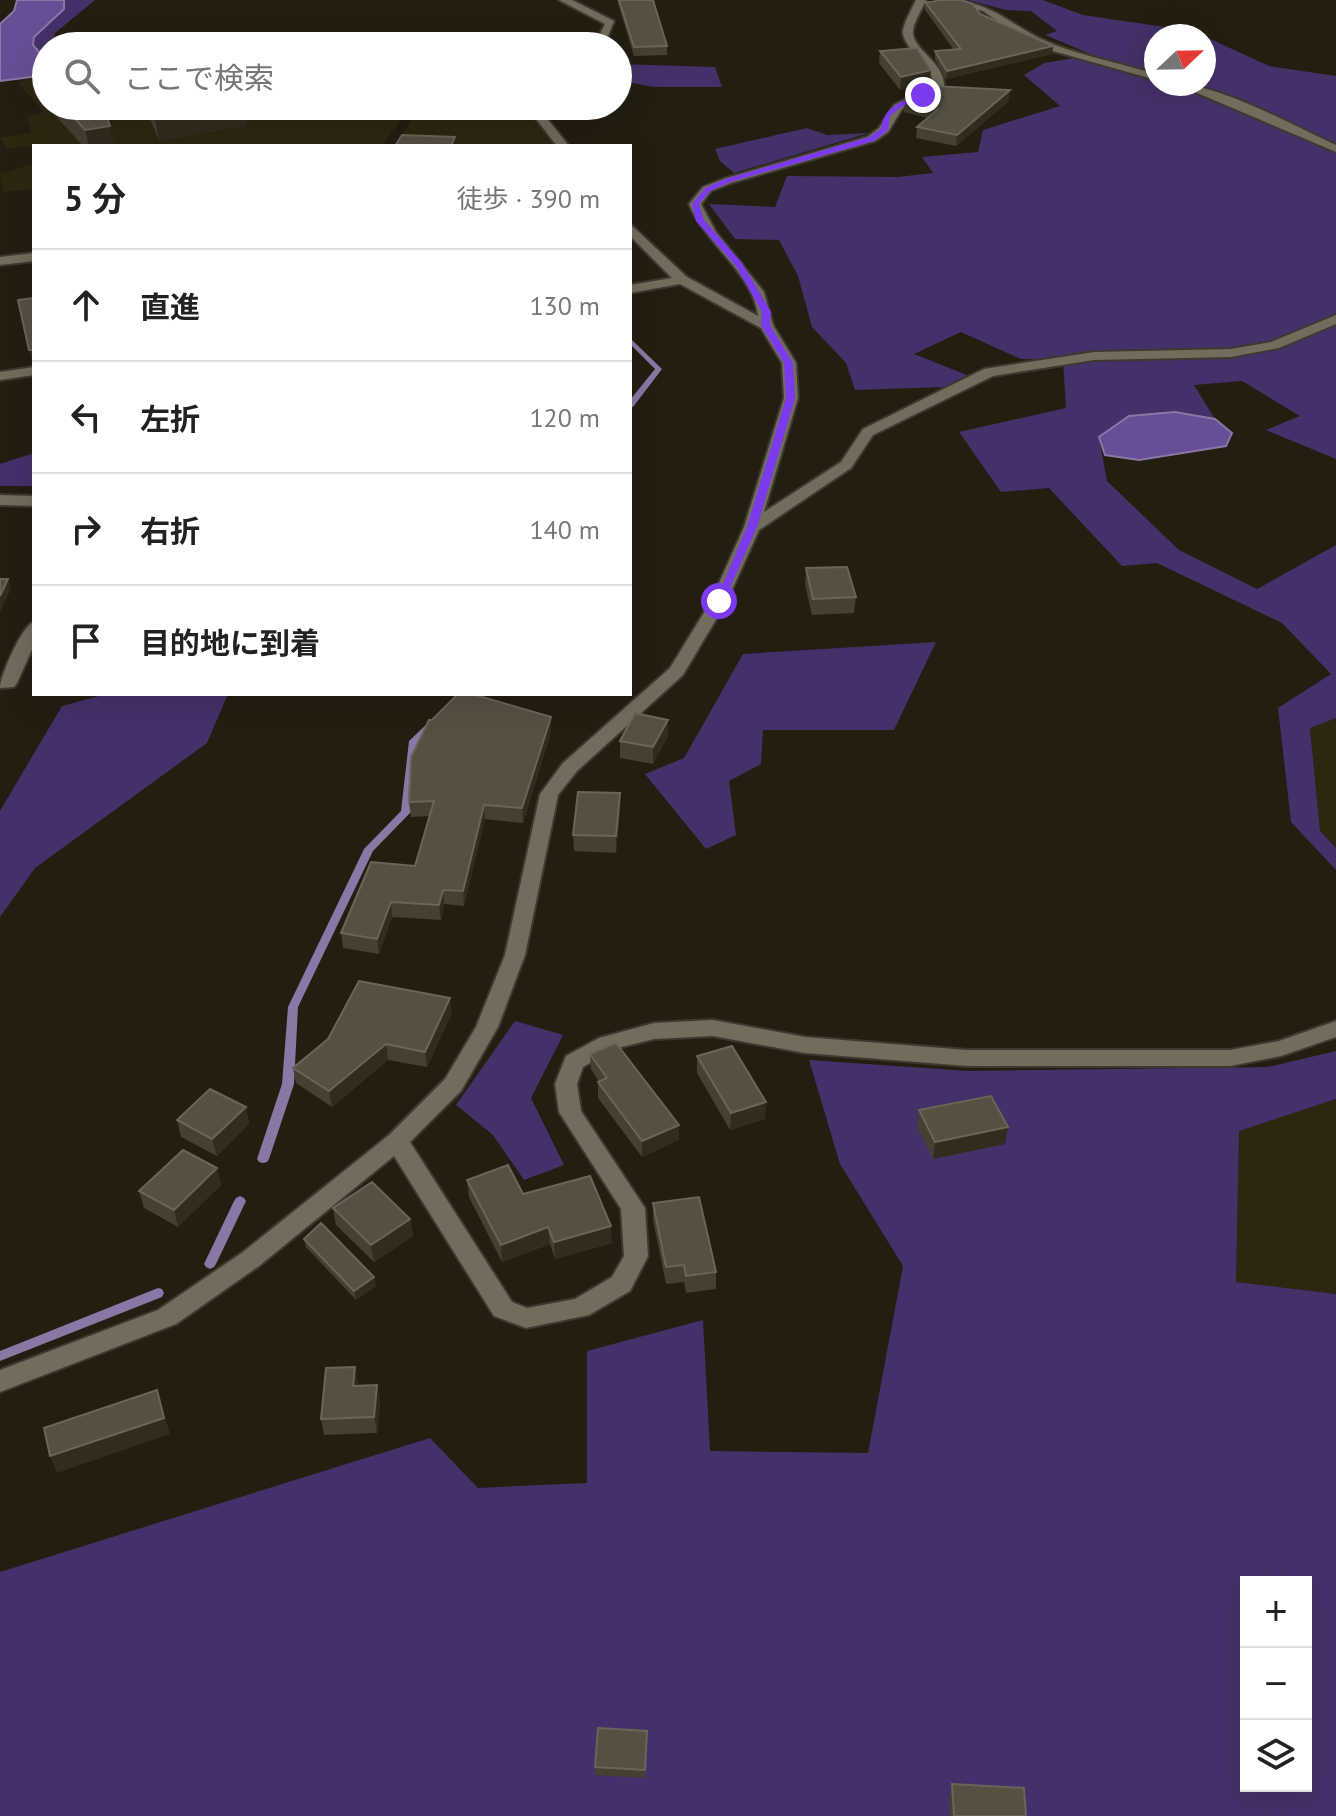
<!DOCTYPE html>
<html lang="ja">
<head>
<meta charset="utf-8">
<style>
	:root { --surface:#fff; --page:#f6f6f6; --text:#222; --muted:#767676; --line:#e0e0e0 }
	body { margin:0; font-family:"PT Sans","Noto Sans JP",sans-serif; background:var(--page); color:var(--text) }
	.controls { position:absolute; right:24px; bottom:24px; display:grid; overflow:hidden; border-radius:0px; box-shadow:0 8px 32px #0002 }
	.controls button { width:72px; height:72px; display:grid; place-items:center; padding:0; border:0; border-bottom:2px solid var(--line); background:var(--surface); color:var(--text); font:40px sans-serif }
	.compass { position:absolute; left:1144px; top:24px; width:72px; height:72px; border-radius:50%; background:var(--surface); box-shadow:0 8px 32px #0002; rotate:68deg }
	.stop { position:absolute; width:24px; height:24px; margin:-18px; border:6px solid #7c3aed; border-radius:50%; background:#fff }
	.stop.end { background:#7c3aed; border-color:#fff; box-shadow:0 2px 8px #0008 }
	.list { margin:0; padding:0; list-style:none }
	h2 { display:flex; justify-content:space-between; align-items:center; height:104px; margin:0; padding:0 32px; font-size:34px }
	h2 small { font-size:26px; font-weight:400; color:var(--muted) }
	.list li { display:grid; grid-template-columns:52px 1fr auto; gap:24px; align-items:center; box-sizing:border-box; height:112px; padding:0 32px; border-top:2px solid var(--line) }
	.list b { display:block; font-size:30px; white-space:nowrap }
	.list em { font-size:26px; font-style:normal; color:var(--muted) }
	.icon { flex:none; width:44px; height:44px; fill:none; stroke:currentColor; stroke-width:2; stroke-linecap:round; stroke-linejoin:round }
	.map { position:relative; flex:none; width:1336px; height:1816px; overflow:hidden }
	.search { position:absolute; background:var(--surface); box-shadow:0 8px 32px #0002; left:32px; top:32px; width:600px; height:88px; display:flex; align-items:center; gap:20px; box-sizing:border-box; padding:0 28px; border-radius:44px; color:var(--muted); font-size:30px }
	.panel { position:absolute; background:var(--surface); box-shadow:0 8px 32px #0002; left:32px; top:144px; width:600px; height:552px; border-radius:0px }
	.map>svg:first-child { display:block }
	.built { fill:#2d2712 }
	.green { fill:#46306a; fill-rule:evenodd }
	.water { fill:#684f95; stroke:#8a77a5; stroke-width:2 }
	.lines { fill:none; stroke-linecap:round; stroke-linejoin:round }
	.stream { fill:#8a77a5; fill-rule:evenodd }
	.minor-casing { stroke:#3d3931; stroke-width:4 }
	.minor { fill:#716c5b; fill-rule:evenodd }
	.wall { fill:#454032 }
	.shaded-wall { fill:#312c1d }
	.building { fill:#555042; stroke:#696558; stroke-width:2 }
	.route { fill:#7c3aed }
</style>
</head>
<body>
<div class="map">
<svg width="1336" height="1816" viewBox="0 0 1336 1816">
	<rect width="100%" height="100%" fill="#231e10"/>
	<!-- built -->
	<path class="built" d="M38,76H46V106H409L383,146H27L7,149L0,138L31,132L27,117L44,112L18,83Z
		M419,106H525L557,146H395Z
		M34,163V189L4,192L0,174Z
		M1336,718V848L1320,831L1310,727Z
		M1336,1099V1294L1236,1282L1239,1130Z"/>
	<!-- green -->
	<path class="green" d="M64,0H95L55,33L52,46H46V60L32,45L34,37L64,9Z
		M968,0H1043L1083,15L1192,31L1203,36H1156V84H1204V36L1269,66L1336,76V459L1266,430L1300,416L1242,381L1194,385L1215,419L1175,412L1099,437L1107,481L1179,550L1257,589L1336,545V718L1310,728L1320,831L1336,848V870L1291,822L1278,708L1331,674L1282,623L1157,563L1122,566L1049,488L1001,492L959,432L1066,408L1063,360L1021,359L961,332L914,354L967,375L945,387L855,390L846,363L812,327L798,276L779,240L735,239L709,204L775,207L787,176L898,177L933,173L922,157L978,152L983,130L1060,106L1024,75L1044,63L1093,55L1045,35L1057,31L1031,11L1006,10Z
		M618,64L715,67L722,87H653L618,80Z
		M807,128L827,135L869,133L734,173L720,161L715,149Z
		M34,453V486H0V464Z
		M936,642L894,730H763L761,764L729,781L736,835L706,849L645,774L684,758L743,654Z
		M106,694H228L207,743L35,868L0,917V811L62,706Z
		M515,1021L563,1035L531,1098L564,1165L524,1180L493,1135L456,1105Z
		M1336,1051V1099L1239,1131L1236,1282L1336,1294V1816H0V1572L430,1438L478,1488L587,1483V1351L703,1320L710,1451L868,1453L903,1266L840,1164L809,1060L968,1071L1268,1067ZM1246,1582H1306V1786H1246Z"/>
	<!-- water -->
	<path class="water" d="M17,0H64V9L34,37L33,45L46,60V75L0,81V24L14,11Z
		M1175,412L1215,419L1232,433L1226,446L1139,460L1105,455L1099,437L1129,416Z"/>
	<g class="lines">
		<!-- stream -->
		<path class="stream" d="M630,338L662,369L633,407H630V400L655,369L630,344Z
			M433,720L437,723L418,742L411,812L373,851L298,1007L294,1084L269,1159L267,1162L263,1163L259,1162L257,1159L282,1084L288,1007L364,849L401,811L409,741L430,721Z
			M240,1196L244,1198L246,1201L216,1264L214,1267L210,1269L206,1267L204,1264L234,1201L236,1198Z
			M158,1288L162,1289L164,1293L162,1297L0,1361V1351Z"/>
		<!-- minor casing -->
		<g class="minor-casing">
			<path id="minor" d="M559,0H572L614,21L604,46H594L605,24Z
				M916,0H926C922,10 914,21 913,31C911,49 946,63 944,87L902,109L888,132L875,141L731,183L711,191L701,204L716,232L764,292L773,325L796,363L798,398L764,512L841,462L863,429L984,369L1094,352L1231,349L1271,342L1336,315V324L1279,348L1231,357L1094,360L993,376L873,435L851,468L759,530L727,601L683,675L577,771L558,795L525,955L498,1027L461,1091L410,1142L512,1302L527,1308L575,1299L612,1277L624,1256L621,1209L559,1112L555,1084L566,1056L599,1038L654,1023L713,1020L805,1037L967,1050H1230L1279,1041L1336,1021V1037L1281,1056L1230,1066H967L805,1053L713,1036L654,1039L614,1049L583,1067L577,1084L581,1111L645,1208L648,1256L630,1291L589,1315L526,1328L494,1316L394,1156L259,1266L176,1324L0,1392V1370L158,1310L243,1252L389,1135L445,1079L476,1027L505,955L540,794L563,763L670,668L711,601L744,527L784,398L782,363L761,328L680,284L630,293V285L672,278L630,236V224L687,277L758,316C754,275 705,243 689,204L703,187L723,179L867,137L879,128L894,105L934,84C930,66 900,44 903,30C905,20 912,9 916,0Z
				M942,0C997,0 1009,28 1055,45C1087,57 1123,64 1156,74V80L1046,49L1016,34L983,11Z
				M1176,84C1219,84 1294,126 1336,145V152Z
				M526,106H537L569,146H557Z
				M34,253V261L0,265V257Z
				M34,367V375L0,380V372Z
				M0,495L34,496V506L0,505Z
				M34,622V645L17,683L14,687L0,688C0,677 22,625 34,622Z"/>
		</g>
		<!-- minor -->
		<use href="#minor" class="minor"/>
	</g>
	<!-- wall -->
	<path class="wall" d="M617,0H653L667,46V55L634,56Z
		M932,0H961L980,14L1053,46L1052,54L946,79L935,59V51L954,50L925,10V2H932Z
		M880,51L930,82L900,90L879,63Z
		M905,101H1009L956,146L916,138L917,127L927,118L904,112Z
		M52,106H103L114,146H83L53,113Z
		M145,106H244L247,125L159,141Z
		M485,106H501L494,119Z
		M806,568L856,597L854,613L812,615L805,584Z
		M551,732L523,823L485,819L464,906L444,904L441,920L392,917L379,954L343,948L341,933L415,866L430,816L411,817L409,802Z
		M668,736L653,764L620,758V741Z
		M620,793V810L616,853L574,851L573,835Z
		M452,1013L427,1067L388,1060L332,1107L296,1083L293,1068Z
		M590,1054L679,1140L642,1157L598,1098V1082H599L591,1069Z
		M697,1056L765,1119L730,1130L697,1073Z
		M246,1107L249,1124L217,1156L181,1137L177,1120Z
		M919,1110L1005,1144L933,1159L917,1127Z
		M217,1168L221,1185L178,1227L144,1208L139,1191Z
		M467,1180L523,1194L612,1243L555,1259L550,1244L502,1262L469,1197Z
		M653,1203L716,1272V1289L686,1293L684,1282L666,1284L653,1220Z
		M333,1208L410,1219L413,1236L374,1262L336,1225Z
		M304,1239L374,1277L376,1286L356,1300L306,1247Z
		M355,1367L358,1385H377L380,1402L377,1433L324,1435L321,1419Z
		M647,1731L645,1778L595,1775V1767Z
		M952,1784L1026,1816H950L949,1799Z"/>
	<!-- shaded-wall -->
	<path class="shaded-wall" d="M1053,46L1052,54L946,79L947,71Z
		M931,70L930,82L900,90L901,77Z
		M1010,90L1009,101L956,146L957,135Z
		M219,106H244L247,125L159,141L155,118Z
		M494,106H501L494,119Z
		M110,126L114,146H89L85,130Z
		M29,350H33L34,362H32Z
		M8,579L11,589L0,612V596Z
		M551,717V732L523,823L522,808Z
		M668,720V736L653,764V747Z
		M620,793V810L616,853V836Z
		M484,805L485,819L464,906L463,891Z
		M443,890L444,904L441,920L439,905Z
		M391,902L392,917L379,954L377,939Z
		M450,998L452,1013L427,1067L425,1052Z
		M386,1044L388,1060L332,1107L329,1091Z
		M766,1102L765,1119L730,1130L731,1113Z
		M246,1107L249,1124L217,1156L212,1139Z
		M679,1125V1140L642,1157V1141Z
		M1008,1127L1005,1144L933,1159L935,1142Z
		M217,1168L221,1185L178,1227L174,1210Z
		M410,1219L413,1236L374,1262L371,1245Z
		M611,1226L612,1243L555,1259L554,1242Z
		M548,1227L550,1244L502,1262L501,1245Z
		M374,1277L376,1286L356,1300L354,1291Z
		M355,1367L358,1384L357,1402L353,1386Z
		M377,1385L380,1402L377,1433L374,1417Z
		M157,1390L170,1434L57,1473L50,1456Z"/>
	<!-- building -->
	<path class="building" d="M619,0H653L667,46L634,47Z
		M936,0H961L973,4L980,14L1053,46L947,71L935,51L961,49L925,2L936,1Z
		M917,48L931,70L901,77L880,51Z
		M933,86L1010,90L957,135L917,127L937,110L905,101Z
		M63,106H103L110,126L85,130Z
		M150,106H219L155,118Z
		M402,135L455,137L451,146H395Z
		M34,298V355L33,350H29L18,300Z
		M847,567L856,597L813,599L806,568Z
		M0,579H8L0,596Z
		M458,694H472L551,717L522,808L484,805L463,891L443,890L439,905L391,902L377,939L341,933L371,862L415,866L434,801L409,802L411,757L429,720H432Z
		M635,713L668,720L653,747L620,741Z
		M578,792L620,793L616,836L573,835Z
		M359,981L450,998L425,1052L386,1044L329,1091L293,1068L328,1039Z
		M616,1043L679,1125L642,1141L598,1082L607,1078L590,1054Z
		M732,1046L766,1102L731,1113L697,1056Z
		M210,1089L246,1107L212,1139L177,1120Z
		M991,1096L1008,1127L935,1142L919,1110Z
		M183,1150L217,1168L174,1210L139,1191Z
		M508,1165L523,1194L590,1176L611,1226L554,1242L548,1227L501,1245L467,1180Z
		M372,1182L410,1219L371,1245L333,1208Z
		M699,1197L716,1272L686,1276L684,1265L666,1267L653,1203Z
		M321,1223L374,1277L354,1291L304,1239Z
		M355,1367L353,1386L377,1385L374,1417L321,1419L326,1368Z
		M157,1390L164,1418L50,1456L44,1428Z
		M598,1728L647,1731L645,1770L595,1767Z
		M952,1784L1024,1788L1026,1816H954Z"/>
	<!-- route -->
	<path class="route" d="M921,94L927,95L901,107L890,116L888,130L874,141L730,182L710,191L699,204L704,220L742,263L771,312L770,325L793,363L795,398L757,527L724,601L715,603L747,527L786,398L784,363L761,325L762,312L736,266L696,221L692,204L705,188L725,179L869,137L881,129C884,106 901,102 921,94Z"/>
</svg>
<div class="controls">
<button>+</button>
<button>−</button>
<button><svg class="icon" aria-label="layers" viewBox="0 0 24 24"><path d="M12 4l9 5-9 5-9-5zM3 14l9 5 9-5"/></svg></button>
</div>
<svg class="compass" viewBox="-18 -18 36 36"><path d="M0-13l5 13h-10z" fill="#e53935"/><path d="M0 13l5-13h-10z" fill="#767676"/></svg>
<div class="stop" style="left:719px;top:601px"></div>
<div class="stop end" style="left:923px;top:95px"></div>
<div class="search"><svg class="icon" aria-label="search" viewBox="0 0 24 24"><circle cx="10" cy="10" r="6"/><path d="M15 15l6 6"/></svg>ここで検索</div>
<section class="panel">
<h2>5 分<small>徒歩 · 390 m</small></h2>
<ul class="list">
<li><svg class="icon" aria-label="ahead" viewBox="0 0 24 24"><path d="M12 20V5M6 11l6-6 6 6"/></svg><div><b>直進</b></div><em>130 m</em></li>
<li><svg class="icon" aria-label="left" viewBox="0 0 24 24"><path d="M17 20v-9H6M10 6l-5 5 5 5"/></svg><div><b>左折</b></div><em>120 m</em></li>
<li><svg class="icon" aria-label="right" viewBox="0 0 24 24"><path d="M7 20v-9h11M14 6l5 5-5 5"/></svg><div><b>右折</b></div><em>140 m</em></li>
<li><svg class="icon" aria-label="arrive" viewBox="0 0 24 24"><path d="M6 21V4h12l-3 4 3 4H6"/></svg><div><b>目的地に到着</b></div></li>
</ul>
</section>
</div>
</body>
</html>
